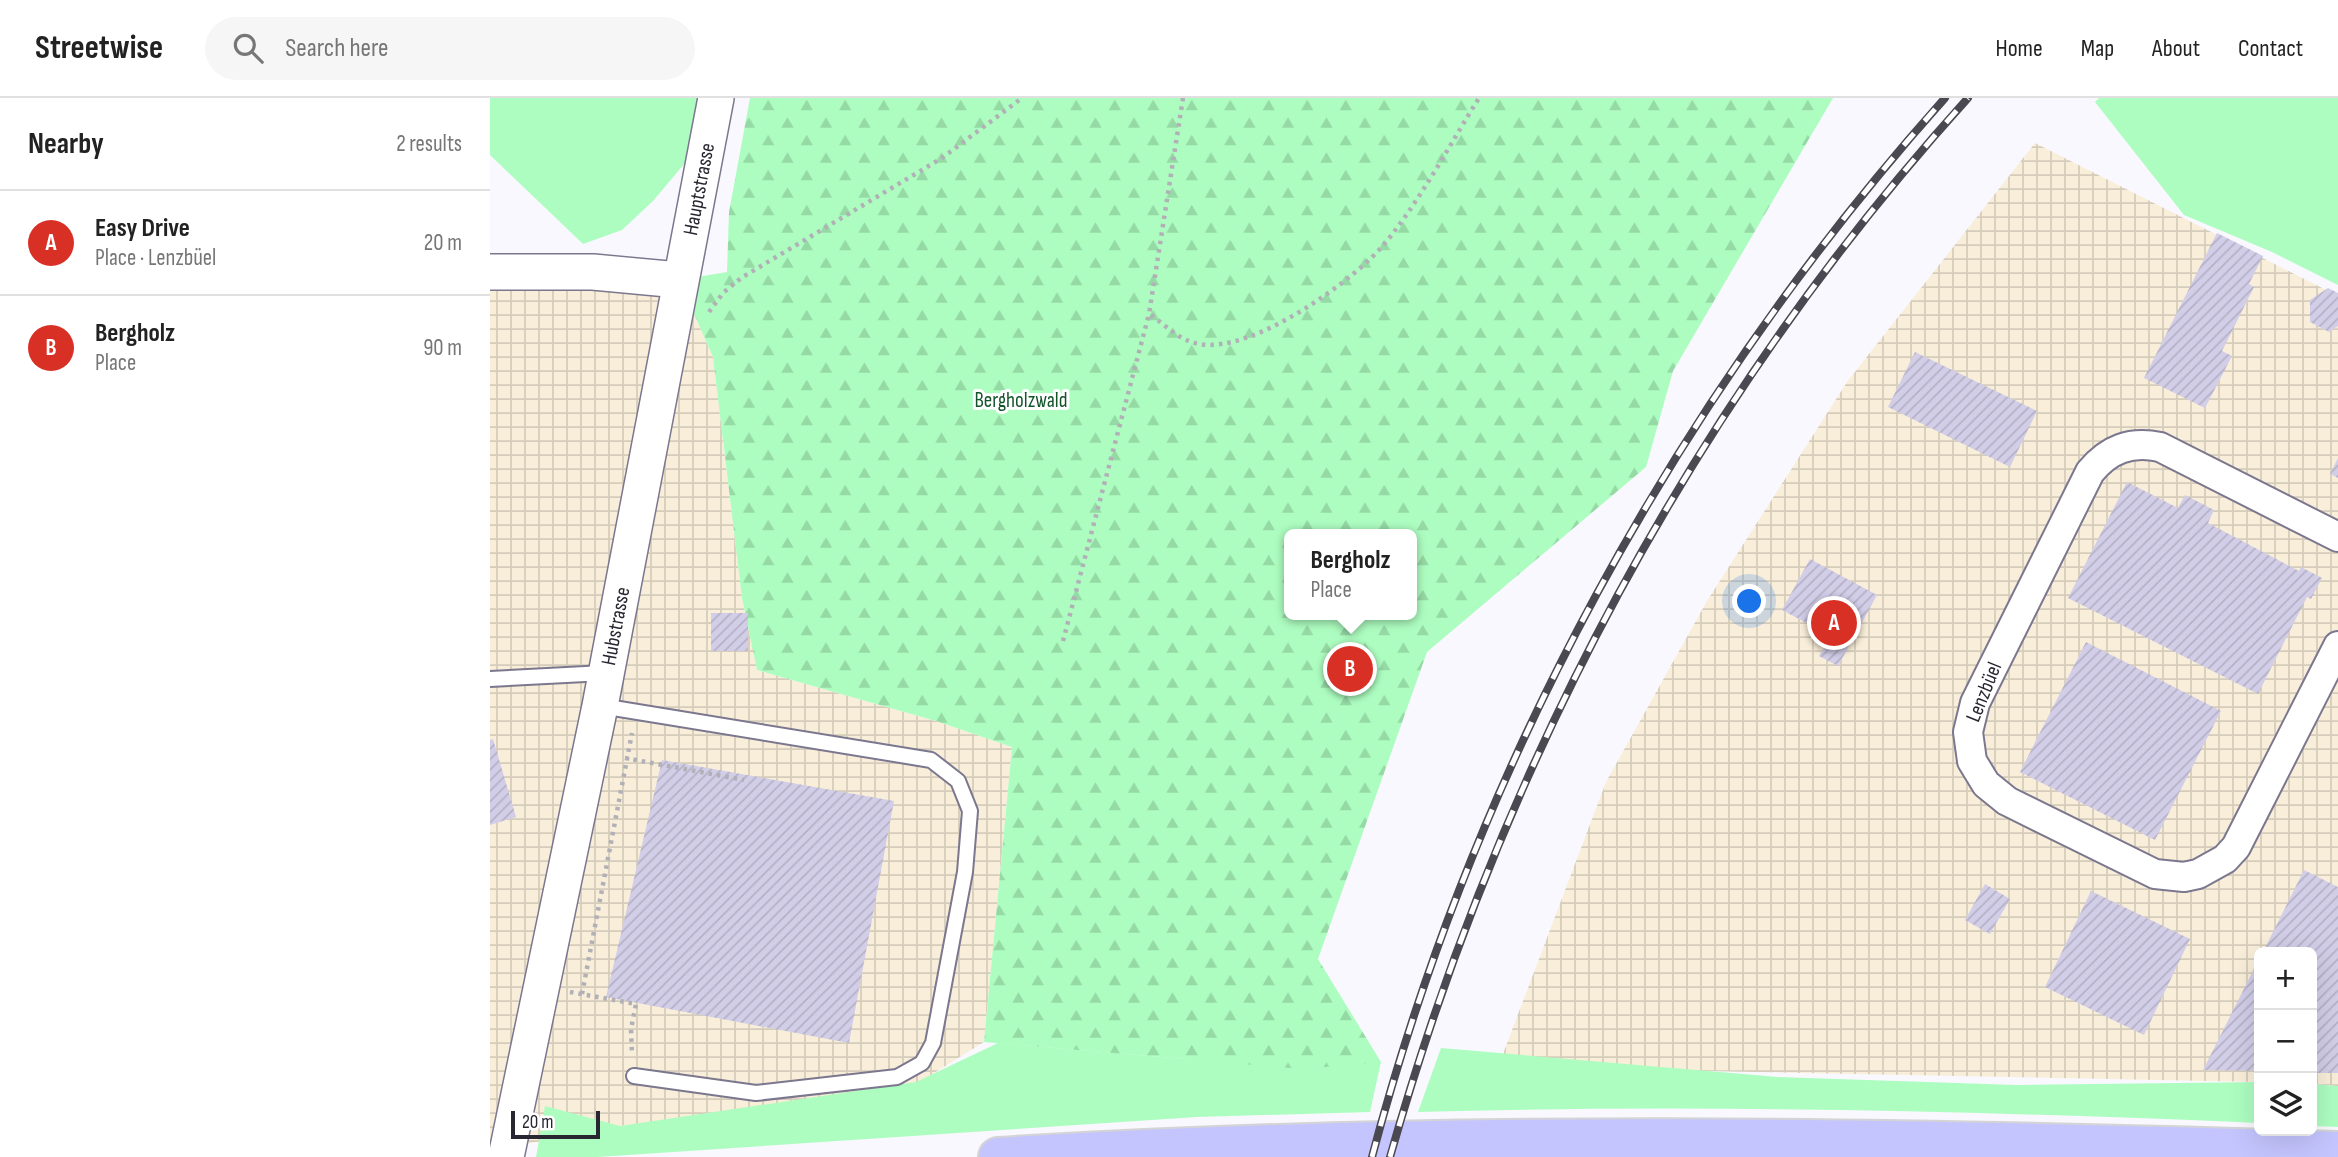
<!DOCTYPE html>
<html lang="en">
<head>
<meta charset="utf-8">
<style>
	:root { --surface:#fff; --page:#f6f6f6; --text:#222; --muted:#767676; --line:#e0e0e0; --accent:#d93025 }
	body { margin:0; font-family:"Sofia Sans Condensed",sans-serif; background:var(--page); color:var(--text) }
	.controls { position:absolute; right:21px; bottom:21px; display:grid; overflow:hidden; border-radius:10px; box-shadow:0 7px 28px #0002 }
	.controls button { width:63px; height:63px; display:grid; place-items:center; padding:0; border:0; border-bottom:2px solid var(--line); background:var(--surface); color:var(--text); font:35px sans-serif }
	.scale { position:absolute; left:21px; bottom:18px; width:89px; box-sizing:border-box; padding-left:7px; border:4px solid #282630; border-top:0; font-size:19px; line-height:24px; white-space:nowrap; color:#282630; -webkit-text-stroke:5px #fff; paint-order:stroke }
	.you { position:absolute; left:1260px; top:504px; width:24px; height:24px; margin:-18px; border:5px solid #fff; border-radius:50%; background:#1a73e8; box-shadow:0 0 0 10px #1a73e833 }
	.badge { display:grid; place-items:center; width:46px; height:46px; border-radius:50%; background:var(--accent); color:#fff; font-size:23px; font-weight:700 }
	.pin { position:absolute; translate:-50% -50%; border:4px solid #fff; box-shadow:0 2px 7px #0006 }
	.popup { position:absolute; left:794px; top:431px; width:133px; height:91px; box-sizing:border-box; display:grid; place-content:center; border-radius:10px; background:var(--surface); filter:drop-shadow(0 2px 5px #0005); font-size:23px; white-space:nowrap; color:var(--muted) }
	.popup b { font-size:26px; color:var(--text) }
	.popup::after { content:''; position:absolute; left:50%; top:100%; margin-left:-14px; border:14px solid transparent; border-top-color:var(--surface) }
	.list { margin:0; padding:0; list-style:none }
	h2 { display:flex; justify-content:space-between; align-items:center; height:91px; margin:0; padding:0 28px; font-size:30px }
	h2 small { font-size:23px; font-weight:400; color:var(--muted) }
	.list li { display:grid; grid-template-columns:46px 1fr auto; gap:21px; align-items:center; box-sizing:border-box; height:105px; padding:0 28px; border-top:2px solid var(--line) }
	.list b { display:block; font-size:26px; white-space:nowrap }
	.list p { margin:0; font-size:23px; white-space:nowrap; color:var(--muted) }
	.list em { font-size:23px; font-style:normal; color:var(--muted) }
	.icon { flex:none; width:38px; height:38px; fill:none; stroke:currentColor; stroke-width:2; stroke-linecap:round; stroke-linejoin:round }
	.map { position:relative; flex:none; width:1848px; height:1059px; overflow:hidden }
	header { display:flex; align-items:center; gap:42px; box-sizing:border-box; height:98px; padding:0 35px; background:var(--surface); border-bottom:2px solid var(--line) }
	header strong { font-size:33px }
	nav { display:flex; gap:38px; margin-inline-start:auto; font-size:24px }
	.search { width:490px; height:63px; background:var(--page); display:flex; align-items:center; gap:18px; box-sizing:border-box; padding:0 24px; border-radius:38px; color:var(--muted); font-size:26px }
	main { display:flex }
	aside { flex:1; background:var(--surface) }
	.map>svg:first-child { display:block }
	.industrial { fill:url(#industrial-grid) }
	.green { fill:#adfdc0 }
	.forest { fill:url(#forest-firs); fill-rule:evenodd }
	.building { fill:url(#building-hatch) }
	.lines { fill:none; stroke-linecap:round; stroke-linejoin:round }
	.service-casing { stroke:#7b778e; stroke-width:18 }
	.minor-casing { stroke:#7b778e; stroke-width:32 }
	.tertiary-casing { stroke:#7b778e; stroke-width:38 }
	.motorway-casing { stroke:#d4d4d6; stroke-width:42 }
	.path { stroke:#b1b0b7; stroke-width:4.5; stroke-dasharray:3.5 5; stroke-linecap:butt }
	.service { stroke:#fff; stroke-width:14 }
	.minor { stroke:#fff; stroke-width:28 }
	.tertiary { stroke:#fff; stroke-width:35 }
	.motorway { stroke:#c4c5fe; stroke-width:38 }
	.rail-casing { stroke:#4a4851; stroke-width:8 }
	.rail { stroke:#fff; stroke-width:5; stroke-dasharray:16; stroke-linecap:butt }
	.labels { text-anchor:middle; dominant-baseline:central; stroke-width:6; stroke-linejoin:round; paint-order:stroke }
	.street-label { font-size:21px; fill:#282630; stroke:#fff }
	.park-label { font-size:21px; fill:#13542b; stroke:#fff }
</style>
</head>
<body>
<header>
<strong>Streetwise</strong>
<div class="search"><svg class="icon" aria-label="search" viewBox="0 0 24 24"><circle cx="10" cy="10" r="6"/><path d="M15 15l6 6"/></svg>Search here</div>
<nav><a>Home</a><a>Map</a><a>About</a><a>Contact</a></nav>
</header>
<main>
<aside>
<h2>Nearby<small>2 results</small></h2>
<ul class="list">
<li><span class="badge">A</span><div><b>Easy Drive</b><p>Place · Lenzbüel</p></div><em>20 m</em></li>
<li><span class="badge">B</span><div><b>Bergholz</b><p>Place</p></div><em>90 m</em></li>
</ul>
</aside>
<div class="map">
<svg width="1848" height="1059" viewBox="0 0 1848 1059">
	<defs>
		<pattern id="industrial-grid" width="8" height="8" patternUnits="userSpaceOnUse" patternTransform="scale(1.75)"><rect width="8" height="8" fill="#f9eed9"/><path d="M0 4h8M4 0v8" fill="none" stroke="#d5ccbb"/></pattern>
		<pattern id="forest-firs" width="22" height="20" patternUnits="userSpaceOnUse" patternTransform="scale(1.75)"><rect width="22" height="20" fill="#adfdc0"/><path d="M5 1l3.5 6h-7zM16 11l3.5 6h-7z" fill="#95d9a5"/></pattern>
		<pattern id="building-hatch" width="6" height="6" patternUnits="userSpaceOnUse" patternTransform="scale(1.75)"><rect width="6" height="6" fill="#d2cee8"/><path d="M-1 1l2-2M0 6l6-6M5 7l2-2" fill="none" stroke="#b4b1c7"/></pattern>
	</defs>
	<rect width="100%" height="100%" fill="#f9f8fe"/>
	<!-- industrial -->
	<path class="industrial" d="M1545,45L1848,198V988L1822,986V854H1769V984L1008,969L1116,684L1217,503L1357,284Z
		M0,174L189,182L223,259L252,500L267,572L446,623L522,649L494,944L415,993L130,1028L0,1053Z"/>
	<!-- green -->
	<path class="green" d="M0,0H226L216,40L163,103L132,132L93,146L0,57Z
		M1609,0H1848V187L1782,154L1694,117L1605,4Z
		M508,945L695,961L891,964L880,1014L707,1019L108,1059H46L55,1008L130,1028L426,984Z
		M951,950L1288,979L1526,987L1769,984V1025C1489,1013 1208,1006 928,1014Z
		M1822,986L1848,988V1029L1822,1028Z"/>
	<!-- forest -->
	<path class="forest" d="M260,0H1343L1183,273L1156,369L937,554L828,861L891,964L813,971L494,944L522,649L446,623L267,572L252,500L223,259L189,182L237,174L239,114ZM799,436H921V517H799Z"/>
	<!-- building -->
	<path class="building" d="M1727,135L1773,158L1759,186L1764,189L1732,253L1742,258L1715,310L1654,280Z
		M1838,190L1848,195V228L1839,234L1820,224V202Z
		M1425,254L1547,313L1520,369L1398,309Z
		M1848,360V380L1840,376Z
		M1637,384L1688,410L1695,397L1724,412L1718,425L1809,473L1811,469L1832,480L1821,501L1817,499L1768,596L1578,500Z
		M1320,461L1387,497L1348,568L1329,558L1341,538L1292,512Z
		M221,515H258V553H221Z
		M1596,544L1731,613L1665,742L1530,674Z
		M3,641L26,719L0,727V642Z
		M172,662L404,703L359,945L116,899Z
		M1814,772L1848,789V975H1822V854H1773Z
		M1495,786L1520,801L1500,836L1475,822Z
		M1601,793L1700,841L1654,937L1555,889Z
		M1769,861V973L1713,972Z"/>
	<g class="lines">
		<!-- service casing -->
		<g class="service-casing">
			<path id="service" d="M0,581L115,575
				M111,608L441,662L468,683L480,713L475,774L443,945L432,965L407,979L266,995L144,978"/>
		</g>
		<!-- minor casing -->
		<g class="minor-casing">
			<path id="minor" d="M1848,439L1670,349C1640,343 1619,351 1600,374L1485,605L1478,634L1482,663L1496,686L1517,703L1665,776L1694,779L1708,776L1735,761L1746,749L1848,548"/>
		</g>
		<!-- tertiary casing -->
		<g class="tertiary-casing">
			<g id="tertiary">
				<path d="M0,174H103L189,182"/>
				<path id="s1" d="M16,1059L110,608L226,0"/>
			</g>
		</g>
		<!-- motorway casing -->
		<g class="motorway-casing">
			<path id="motorway" d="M508,1059C954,1031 1401,1039 1848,1053"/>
		</g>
		<!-- path -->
		<path class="path" d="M693,0L659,216C672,224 685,238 699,243C749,265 856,188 889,152C925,112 960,46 989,0
			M219,214L233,195L251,180L452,60L532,0
			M573,543L659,216
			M135,660L254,682
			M80,894L146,906L141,931L142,957
			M92,896L142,635"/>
		<!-- service -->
		<use href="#service" class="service"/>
		<!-- minor -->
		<use href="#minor" class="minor"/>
		<!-- tertiary -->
		<use href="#tertiary" class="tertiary"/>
		<!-- motorway -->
		<use href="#motorway" class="motorway"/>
		<!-- rail casing -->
		<g class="rail-casing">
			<path id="rail" d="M882,1059C985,670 1187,300 1455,0
				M900,1059C1011,668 1205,302 1478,0"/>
		</g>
		<!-- rail -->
		<use href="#rail" class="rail"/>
	</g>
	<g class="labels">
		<!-- street labels -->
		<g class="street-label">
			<text stroke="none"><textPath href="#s1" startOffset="987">Hauptstrasse</textPath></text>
			<text stroke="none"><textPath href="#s1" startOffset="542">Hubstrasse</textPath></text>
			<text transform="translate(1494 594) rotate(-68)">Lenzbüel</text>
		</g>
		<!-- park labels -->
		<g class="park-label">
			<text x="531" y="302">Bergholzwald</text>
		</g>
	</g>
</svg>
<div class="controls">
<button>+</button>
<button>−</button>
<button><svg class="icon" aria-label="layers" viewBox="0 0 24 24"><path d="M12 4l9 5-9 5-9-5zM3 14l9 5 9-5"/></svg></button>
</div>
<div class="scale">20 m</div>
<div class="you"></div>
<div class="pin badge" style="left:1344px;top:525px">A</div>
<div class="pin badge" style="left:860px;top:571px">B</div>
<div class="popup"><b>Bergholz</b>Place</div>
</div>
</main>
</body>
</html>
